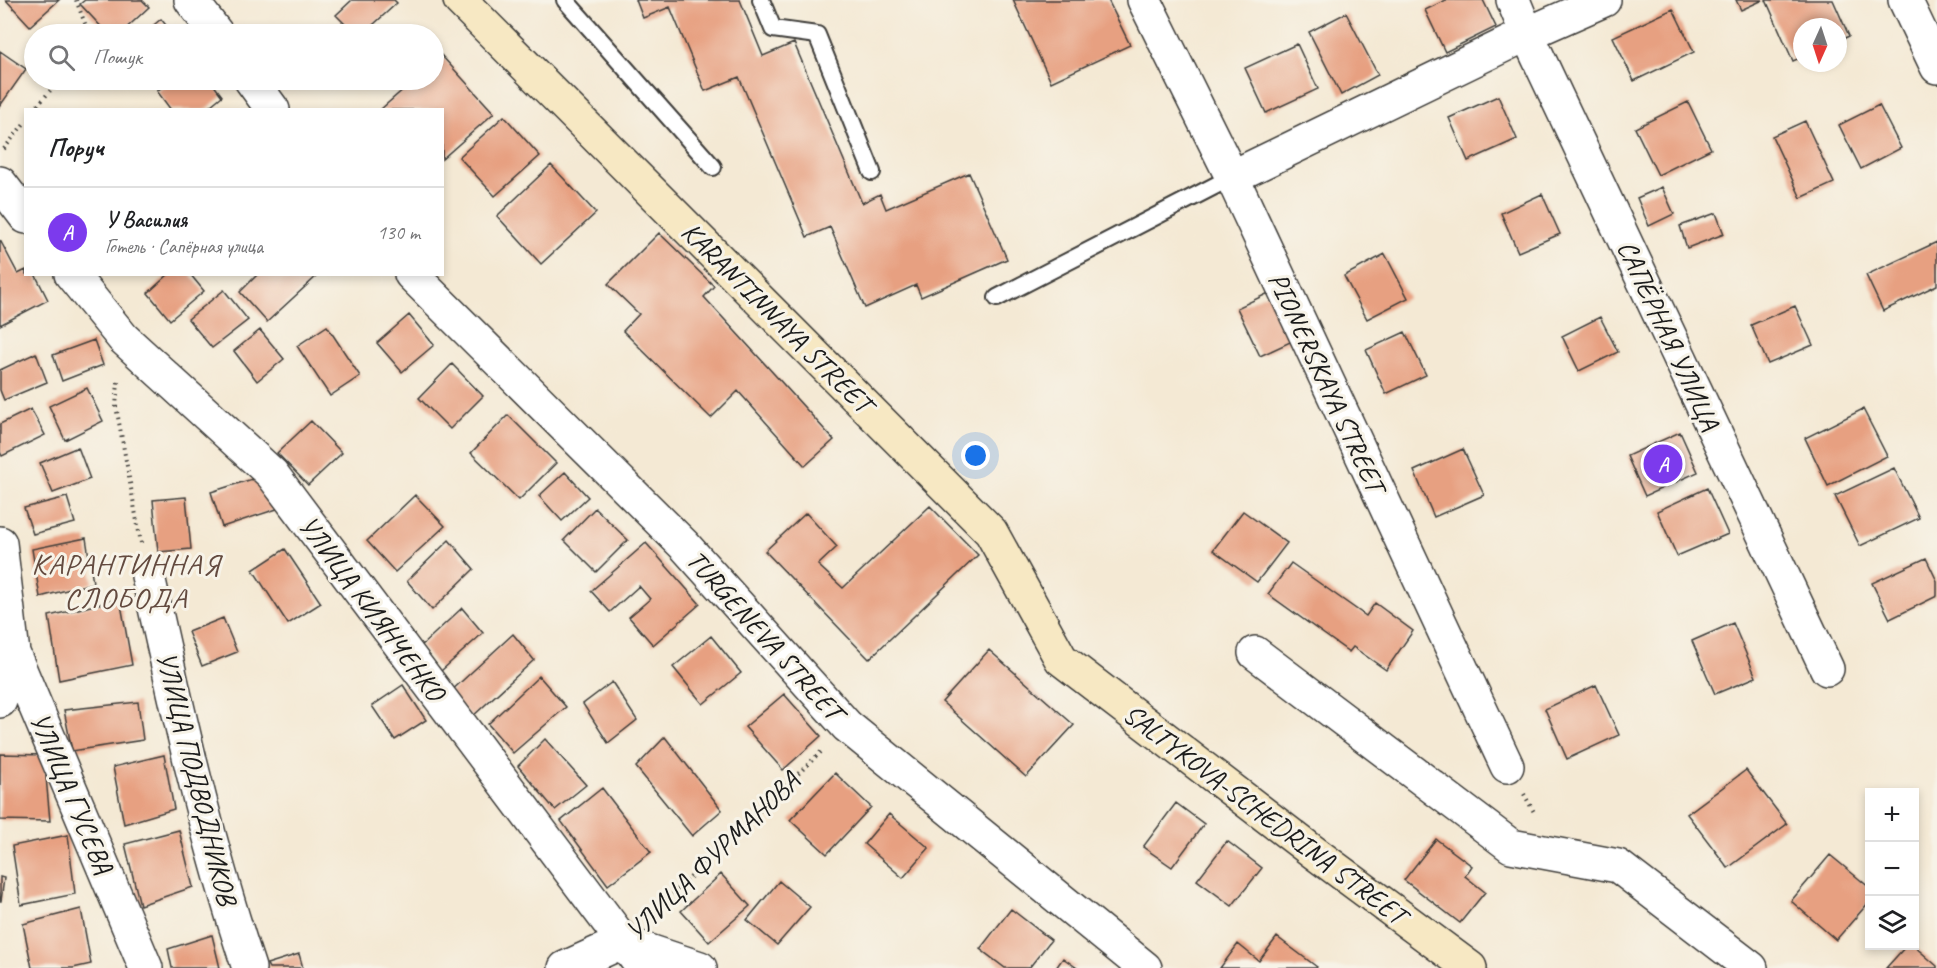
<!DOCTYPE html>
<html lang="uk">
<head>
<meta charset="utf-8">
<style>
	:root { --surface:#fff; --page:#f2f2f2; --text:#202124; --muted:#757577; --line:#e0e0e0; --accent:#7c3aed }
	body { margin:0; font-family:Caveat,sans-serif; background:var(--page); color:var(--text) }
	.controls { position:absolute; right:18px; bottom:18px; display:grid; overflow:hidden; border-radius:0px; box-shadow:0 3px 9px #0003 }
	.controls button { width:54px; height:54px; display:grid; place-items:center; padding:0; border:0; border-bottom:2px solid var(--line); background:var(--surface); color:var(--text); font:30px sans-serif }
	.compass { position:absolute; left:1793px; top:18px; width:54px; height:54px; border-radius:50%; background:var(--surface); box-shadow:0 3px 9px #0003; rotate:183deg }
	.you { position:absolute; left:976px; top:456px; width:21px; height:21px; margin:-15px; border:4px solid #fff; border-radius:50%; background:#1a73e8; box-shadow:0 0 0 9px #1a73e833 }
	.badge { display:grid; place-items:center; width:39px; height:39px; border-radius:50%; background:var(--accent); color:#fff; font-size:20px; font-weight:700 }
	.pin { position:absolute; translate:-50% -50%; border:3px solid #fff; box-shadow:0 2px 6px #0006 }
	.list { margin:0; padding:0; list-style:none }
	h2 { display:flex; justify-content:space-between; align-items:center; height:78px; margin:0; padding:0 24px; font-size:26px }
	h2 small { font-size:20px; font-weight:400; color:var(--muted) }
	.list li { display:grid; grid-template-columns:39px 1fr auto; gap:18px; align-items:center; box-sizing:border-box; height:90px; padding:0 24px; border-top:2px solid var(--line) }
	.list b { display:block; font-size:22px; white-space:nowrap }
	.list p { margin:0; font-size:20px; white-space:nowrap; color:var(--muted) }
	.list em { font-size:20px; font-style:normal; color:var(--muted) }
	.icon { flex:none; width:33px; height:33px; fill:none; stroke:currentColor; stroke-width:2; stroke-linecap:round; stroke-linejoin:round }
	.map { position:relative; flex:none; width:1937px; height:968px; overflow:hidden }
	.search { position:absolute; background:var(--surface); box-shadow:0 3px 9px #0003; left:24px; top:24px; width:420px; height:66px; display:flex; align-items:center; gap:15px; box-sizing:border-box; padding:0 21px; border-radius:33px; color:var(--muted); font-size:22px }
	.panel { position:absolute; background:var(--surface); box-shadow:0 3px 9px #0003; left:24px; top:108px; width:420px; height:168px; border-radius:0px }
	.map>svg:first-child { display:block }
	.building { fill:#e7a081 }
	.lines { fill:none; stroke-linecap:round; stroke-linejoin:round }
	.lane-casing { stroke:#3c3b38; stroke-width:20 }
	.street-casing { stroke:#3c3b38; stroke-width:36 }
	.secondary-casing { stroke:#3c3b38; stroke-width:36 }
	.path { stroke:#3c3b38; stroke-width:4; stroke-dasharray:1.5 4.5; stroke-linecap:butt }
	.lane { stroke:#fff; stroke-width:16 }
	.street { stroke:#fff; stroke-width:33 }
	.secondary { stroke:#f7e8c3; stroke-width:33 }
	.labels { text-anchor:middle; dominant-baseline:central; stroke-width:6; stroke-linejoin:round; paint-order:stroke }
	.street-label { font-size:28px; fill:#1c1c1c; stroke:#f7f3e8 }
	.neighbourhood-label { font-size:30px; letter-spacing:1.5px; fill:#634a3f; stroke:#f7f3e8 }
</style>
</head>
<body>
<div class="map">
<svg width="1937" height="968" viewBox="0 0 1937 968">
	<rect width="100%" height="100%" fill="#f7f3e8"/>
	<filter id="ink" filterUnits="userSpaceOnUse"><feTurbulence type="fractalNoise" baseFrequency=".0167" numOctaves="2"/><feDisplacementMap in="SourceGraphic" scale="12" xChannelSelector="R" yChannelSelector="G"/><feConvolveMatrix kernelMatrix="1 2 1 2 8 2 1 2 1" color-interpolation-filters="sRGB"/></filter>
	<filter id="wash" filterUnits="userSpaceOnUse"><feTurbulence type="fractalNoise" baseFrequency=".008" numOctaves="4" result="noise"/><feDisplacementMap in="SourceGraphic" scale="24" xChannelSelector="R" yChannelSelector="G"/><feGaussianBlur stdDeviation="1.35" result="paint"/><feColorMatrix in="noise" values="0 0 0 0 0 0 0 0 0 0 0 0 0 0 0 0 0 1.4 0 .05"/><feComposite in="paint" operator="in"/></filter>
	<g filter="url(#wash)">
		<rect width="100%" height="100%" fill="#f4e9d4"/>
		<g id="blocks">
			<!-- building -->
			<path class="building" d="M6,0H59L30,26Z
				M85,0H142L149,7L120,34H108L80,4Z
				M352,0H394L397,3L363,34H355L336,15Z
				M636,0H740L763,56L794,43L862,203L880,194L886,209L969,173L1007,259L921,297L916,285L865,308L830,227L807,237L739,77L705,91L670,7L643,18Z
				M1013,0H1108L1130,45L1051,82Z
				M1446,0H1483L1496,27L1445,52L1425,10Z
				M1736,0H1763L1741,10Z
				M1766,0H1833L1849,36L1838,41V27H1802V57L1793,61Z
				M1673,9L1694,52L1634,81L1613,37Z
				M1346,13L1378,75L1341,95L1309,32Z
				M161,19L173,34H143Z
				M1297,44L1318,89L1266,113L1245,68Z
				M0,51L26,69L0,106Z
				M441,55L494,113L442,159V110H380L414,80H434V62Z
				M171,80H210L222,96L205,110H171L157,91Z
				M1498,96L1517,139L1468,161L1449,118Z
				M1688,102L1711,149L1658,175L1635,128Z
				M1879,105L1901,148L1861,169L1839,125Z
				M504,116L540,156L495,196L459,157Z
				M1805,121L1834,183L1801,198L1772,136Z
				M551,165L596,213L541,264L497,216Z
				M1662,187L1674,214L1649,226L1637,198Z
				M1542,194L1560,234L1518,252L1501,213Z
				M1716,213L1724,234L1687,248L1680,226Z
				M659,233L714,286L704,297L834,440L805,466L738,391L711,418L623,331L639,314L608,284Z
				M0,240L18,274L26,270V274H35L48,300L0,325Z
				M1937,242V285L1883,311L1866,275Z
				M1385,254L1408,298L1367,319L1344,276Z
				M169,274H190L204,291L170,320L148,293Z
				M258,274H319L267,322L240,292Z
				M224,290L248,320L212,348L188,319Z
				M1275,290L1299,338L1260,356L1237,308Z
				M1795,306L1813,345L1768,364L1751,325Z
				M409,315L434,345L402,372L377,343Z
				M1600,317L1618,352L1579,371L1562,336Z
				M327,326L360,376L330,396L297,346Z
				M260,330L284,359L257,381L234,351Z
				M1405,332L1426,375L1386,394L1366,350Z
				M94,340L103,365L62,381L53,355Z
				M36,353L47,382L4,400L0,390V370Z
				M452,364L483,396L450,429L419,398Z
				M87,388L103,421L65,440L49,406Z
				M31,409L45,435L2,456L0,452V424Z
				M1863,409L1887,456L1828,486L1805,438Z
				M508,415L556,463L519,500L471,453Z
				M311,421L342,453L308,485L277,453Z
				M1680,432L1698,472L1645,496L1627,456Z
				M78,447L90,479L53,493L40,463Z
				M1463,449L1484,495L1434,517L1414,471Z
				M1894,468L1919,518L1860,546L1835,496Z
				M565,472L588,497L562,521L539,496Z
				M265,475L277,509L222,527L211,492Z
				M1707,488L1728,534L1677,556L1657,511Z
				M415,495L445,526L395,572L367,541Z
				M67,497L75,523L33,534L24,508Z
				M186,497L191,549L158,552L153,500Z
				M930,506L978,555L869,659L765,551L806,513L837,547L818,565L843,588Z
				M595,508L628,540L596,572L564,540Z
				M1243,511L1287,543L1257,582L1213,550Z
				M86,538L93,583L40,597L32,549Z
				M449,540L474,569L432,610L407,581Z
				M646,543L700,604L653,645L629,617L650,599L639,586L610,612L591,591Z
				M285,549L321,603L288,624L253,570Z
				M1926,558L1937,581V596L1890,619L1872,583Z
				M1291,563L1366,616L1375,603L1413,631L1386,670L1353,647L1349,652L1268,594Z
				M120,599L132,665L59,680L49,616Z
				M462,608L483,633L441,671L421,646Z
				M223,618L237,652L202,666L188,632Z
				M1733,623L1756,677L1715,694L1692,641Z
				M513,634L534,660L472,717L449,693Z
				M711,636L741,673L703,704L673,667Z
				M989,650L1074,725L1026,777L942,702Z
				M539,676L566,707L513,753L488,724Z
				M612,682L637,720L608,743L583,704Z
				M403,685L426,720L395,740L372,706Z
				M1596,685L1619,735L1567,759L1545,709Z
				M784,694L821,736L783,770L745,727Z
				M138,702L143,740L72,751L64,710Z
				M665,737L722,810L692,836L636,767Z
				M545,739L586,785L555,810L518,766Z
				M0,754L44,755L50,821L0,820Z
				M164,755L174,809L124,824L113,767Z
				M1746,770L1787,824L1728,868L1687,814Z
				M835,773L871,807L827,854L790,820Z
				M602,788L651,852L608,885L561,821Z
				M1176,803L1204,824L1172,867L1143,847Z
				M889,814L929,848L903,878L864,844Z
				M179,830L193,887L140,905L125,844Z
				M68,835L75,894L21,905L12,846Z
				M1436,839L1472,866L1465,876L1485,892L1460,923L1404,880Z
				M1227,841L1262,868L1232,906L1197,880Z
				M1830,855L1870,888V901L1836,940L1791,901Z
				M721,874L750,906L709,942L681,911Z
				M0,877L4,878L1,901H0Z
				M779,881L810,907L777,945L747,920Z
				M81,909L91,964L73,968H32L23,924Z
				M1011,909L1051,940L1029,968H1005L980,949Z
				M212,935L220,968H172L168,949Z
				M1277,937L1317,967L1316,968H1220L1238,944L1259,961Z
				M1906,946H1914L1937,966V968H1886Z
				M299,954L303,968H269L267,964Z
				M1063,958L1077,968H1056Z"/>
		</g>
	</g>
	<g filter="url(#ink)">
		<use href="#blocks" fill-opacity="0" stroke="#3c3b38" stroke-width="1.5"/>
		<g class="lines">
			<!-- lane casing -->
			<g class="lane-casing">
				<path id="lane" d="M565,0L713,167
					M761,0L773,29L817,35L872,172
					M997,298L1232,177"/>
			</g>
			<!-- street casing -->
			<g class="street-casing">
				<path id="street" d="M191,0L217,34
					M1144,0L1232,177L1507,766
					M1513,0L1527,34L1827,669
					M1905,0L1937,67
					M251,80L273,110
					M1232,177L1527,34L1604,0
					M0,183L26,217
					M71,274L123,338L272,474L643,968
					M411,274L684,545L847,726L1145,968
					M0,543L13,653L146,968
					M148,576C177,708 206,840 249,968
					M1255,653L1511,846L1618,866L1751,968
					M0,701L13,653
					M622,942L700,968
					M565,968L622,942"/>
			</g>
			<!-- secondary casing -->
			<g class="secondary-casing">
				<path id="secondary" d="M460,0L991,532L1061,659L1312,851L1470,968"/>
			</g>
			<!-- path -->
			<path class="path" d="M76,0L89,34
				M34,110L59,80
				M4,149L26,121
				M118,382L116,406L141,543
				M1524,794L1535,814
				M651,915L823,750"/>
			<!-- lane -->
			<use href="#lane" class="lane"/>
			<!-- street -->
			<use href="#street" class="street"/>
			<!-- secondary -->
			<use href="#secondary" class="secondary"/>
		</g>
	</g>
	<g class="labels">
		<!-- street labels -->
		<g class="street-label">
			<text transform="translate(777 317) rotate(45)">KARANTINNAYA STREET</text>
			<text transform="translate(1669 335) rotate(65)">САПЁРНАЯ УЛИЦА</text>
			<text transform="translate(1327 382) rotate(65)">PIONERSKAYA STREET</text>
			<text transform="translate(372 608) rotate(53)">УЛИЦА КИЯНЧЕНКО</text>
			<text transform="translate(765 635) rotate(48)">TURGENEVA STREET</text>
			<text transform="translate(197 778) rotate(76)">УЛИЦА ПОДВОДНИКОВ</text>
			<text transform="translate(72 793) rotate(67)">УЛИЦА ГУСЕВА</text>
			<text transform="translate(1265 814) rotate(37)">SALTYKOVA-SCHEDRINA STREET</text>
			<text transform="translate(712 856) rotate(-44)">УЛИЦА ФУРМАНОВА</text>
		</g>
		<!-- neighbourhood labels -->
		<g class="neighbourhood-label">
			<text x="126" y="564">КАРАНТИННАЯ<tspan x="126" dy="34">СЛОБОДА</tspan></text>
		</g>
	</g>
</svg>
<div class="controls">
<button>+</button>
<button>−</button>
<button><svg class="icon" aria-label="layers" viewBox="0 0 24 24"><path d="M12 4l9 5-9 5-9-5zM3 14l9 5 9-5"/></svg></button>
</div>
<svg class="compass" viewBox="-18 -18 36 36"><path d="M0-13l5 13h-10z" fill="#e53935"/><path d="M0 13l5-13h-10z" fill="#757577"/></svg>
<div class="you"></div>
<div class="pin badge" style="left:1663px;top:464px">A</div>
<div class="search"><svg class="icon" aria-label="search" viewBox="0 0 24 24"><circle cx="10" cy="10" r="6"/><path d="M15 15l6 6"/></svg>Пошук</div>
<section class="panel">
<h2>Поруч<small></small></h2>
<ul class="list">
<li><span class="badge">A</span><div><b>У Василия</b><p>Готель · Сапёрная улица</p></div><em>130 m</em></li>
</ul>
</section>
</div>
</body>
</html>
